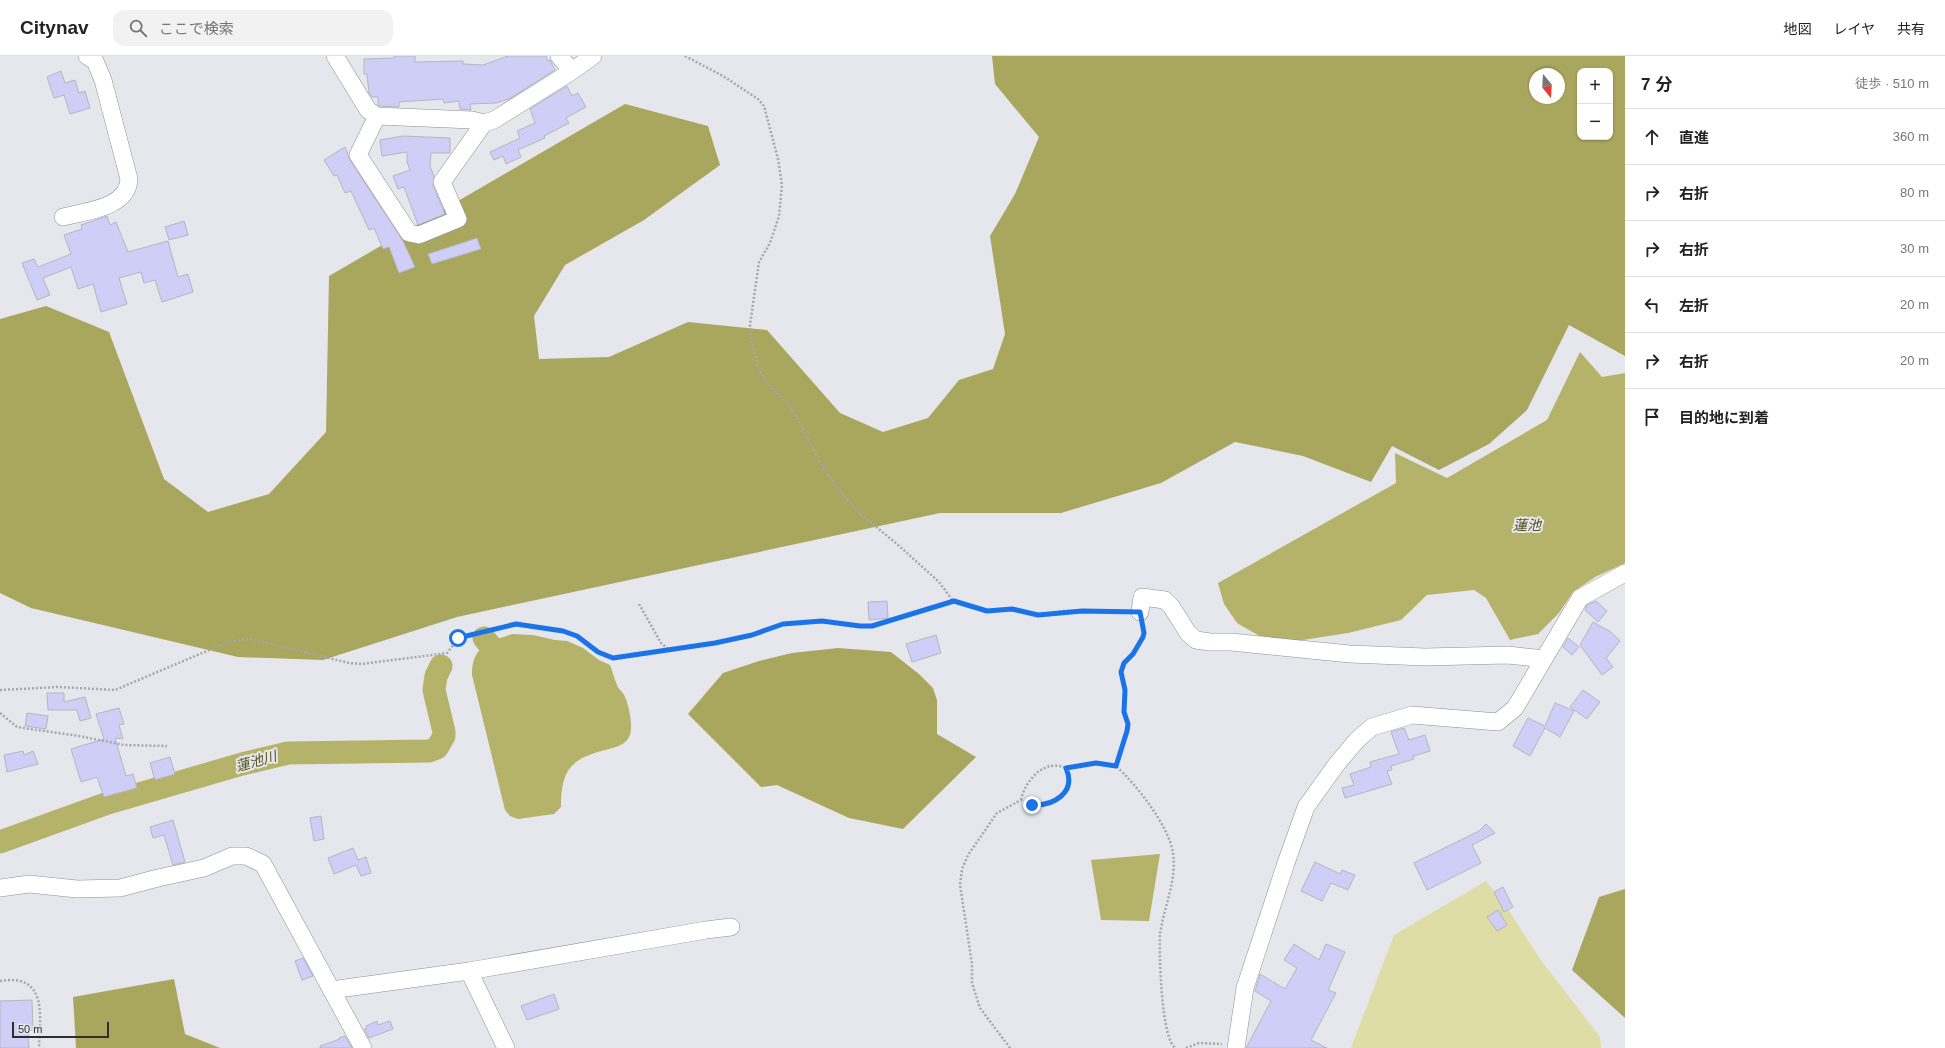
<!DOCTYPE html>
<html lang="ja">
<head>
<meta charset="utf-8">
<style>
	:root { --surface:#fff; --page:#f2f2f2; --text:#222; --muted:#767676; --line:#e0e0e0 }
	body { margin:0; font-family:Arial,"Noto Sans JP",sans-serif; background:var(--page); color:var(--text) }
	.controls { position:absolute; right:12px; top:12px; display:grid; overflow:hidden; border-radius:8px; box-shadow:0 1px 3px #0004 }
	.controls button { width:36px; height:36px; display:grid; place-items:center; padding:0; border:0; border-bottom:1px solid var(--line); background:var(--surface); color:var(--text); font:20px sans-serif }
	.compass { position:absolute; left:1529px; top:12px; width:36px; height:36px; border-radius:50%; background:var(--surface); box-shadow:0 1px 3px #0004; rotate:162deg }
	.scale { position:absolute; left:12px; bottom:10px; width:97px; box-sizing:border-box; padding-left:4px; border:2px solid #2e2e31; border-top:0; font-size:11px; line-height:14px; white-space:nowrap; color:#2e2e31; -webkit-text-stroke:3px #e6e6ed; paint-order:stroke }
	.stop { position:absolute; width:12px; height:12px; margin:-9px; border:3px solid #1a73e8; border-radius:50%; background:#fff }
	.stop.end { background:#1a73e8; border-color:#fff; box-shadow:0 1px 4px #0008 }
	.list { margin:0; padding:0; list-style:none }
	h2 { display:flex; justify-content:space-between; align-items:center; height:52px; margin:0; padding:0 16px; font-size:17px }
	h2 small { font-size:13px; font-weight:400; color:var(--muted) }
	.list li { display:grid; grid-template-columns:26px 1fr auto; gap:12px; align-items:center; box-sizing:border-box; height:56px; padding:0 16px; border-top:1px solid var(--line) }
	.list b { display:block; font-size:15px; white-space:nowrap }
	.list em { font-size:13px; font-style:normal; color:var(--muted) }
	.icon { flex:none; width:22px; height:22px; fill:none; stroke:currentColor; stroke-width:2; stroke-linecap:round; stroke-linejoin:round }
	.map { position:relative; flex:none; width:1625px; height:992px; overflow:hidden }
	header { display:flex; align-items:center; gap:24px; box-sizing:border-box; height:56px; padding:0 20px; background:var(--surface); border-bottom:1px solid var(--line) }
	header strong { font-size:19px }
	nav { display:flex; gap:22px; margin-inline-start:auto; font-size:14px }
	.search { width:280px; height:36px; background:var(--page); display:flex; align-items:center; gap:10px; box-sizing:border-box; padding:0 14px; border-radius:12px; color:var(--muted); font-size:15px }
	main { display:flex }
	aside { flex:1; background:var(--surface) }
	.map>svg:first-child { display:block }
	.green { fill:#dedda5 }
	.forest { fill:#a9a65e; fill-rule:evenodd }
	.water { fill:#b5b36a }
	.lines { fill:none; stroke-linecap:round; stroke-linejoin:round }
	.river { stroke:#b5b36a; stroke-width:23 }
	.building { fill:#cecef7; stroke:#b6b6bd }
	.minor-casing { stroke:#8e8f96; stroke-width:18 }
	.path { stroke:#a6a6ac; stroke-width:2.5; stroke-dasharray:2 2; stroke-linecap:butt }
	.minor { stroke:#fff; stroke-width:17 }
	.route { stroke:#1a73e8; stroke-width:5 }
	.labels { text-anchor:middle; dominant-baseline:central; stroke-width:4; stroke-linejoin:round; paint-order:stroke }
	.water-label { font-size:14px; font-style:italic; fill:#55531d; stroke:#e6e6ed }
</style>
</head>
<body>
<header>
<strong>Citynav</strong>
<div class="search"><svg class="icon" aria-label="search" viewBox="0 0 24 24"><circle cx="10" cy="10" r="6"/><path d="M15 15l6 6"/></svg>ここで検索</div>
<nav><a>地図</a><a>レイヤ</a><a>共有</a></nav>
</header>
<main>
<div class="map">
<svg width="1625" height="992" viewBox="0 0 1625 992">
	<rect width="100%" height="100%" fill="#e6e6ed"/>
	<!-- green -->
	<path class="green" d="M1486,825L1507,852L1540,903L1600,981L1601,992H1351L1394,879Z"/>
	<!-- forest -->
	<path class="forest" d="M992,0H1625V300L1569,269L1527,354L1489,388L1439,414L1392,390L1371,426L1303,400L1235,386L1161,427L1061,457H940L457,561L323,604L238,601L31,552L0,537V263L46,250L109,276L164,423L208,456L269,438L326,376L329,220L625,48L708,70L720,109L644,164L565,209L534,260L539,303L609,301L688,266L767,274L840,357L883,376L928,362L959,324L993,313L1005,278L990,180L1015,138L1039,81L995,28ZM1580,15H1610V81H1580ZM1535,18H1559V42H1535Z
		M838,592L891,596L919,618L933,632L937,644V678L976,701L903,773L849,762L777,729L761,731L688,658L723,617L759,605L792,597Z
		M1625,833V962L1572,914L1599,841Z
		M174,923L185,978L220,992H76L73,941Z"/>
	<!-- water -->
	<path class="water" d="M1580,296L1602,321L1625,317V507L1595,521L1573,536L1559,557L1538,578L1510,584L1486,542L1474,534L1427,539L1401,564L1348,577L1290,586L1263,582L1237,567L1224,548L1218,527L1396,427L1395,397L1447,422L1547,364Z
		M512,578L533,579L555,584L567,585L583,592L599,604L610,609C613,616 614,623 617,629C618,633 622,635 624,639C629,648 634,672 629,681C625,689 616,691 609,693C572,702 561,712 561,751L554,758L518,763L510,760L505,754L472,619C472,590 488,586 512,578Z
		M1160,798L1149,865L1101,864L1091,804Z"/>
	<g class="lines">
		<!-- river -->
		<path class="river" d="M484,582L507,610
			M0,786L108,747L242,708L288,697L429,695L437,692L444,680V676L434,634L436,620L441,610"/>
	</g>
	<!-- building -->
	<path class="building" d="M394,0H415V6L463,5V8L483,9L508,0H546L548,5L550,4L555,14L509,43L496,47L470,48L471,54L460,53L459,45L444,47L443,43L399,46V51L380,50L378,49V41H372L369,37L367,18H364V3L394,2Z
		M61,15L65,27L75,24L79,37L85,35L90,52L70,58L64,39L54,42L47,21Z
		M567,30L572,40L578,37L586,51L566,62L569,67L544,80L545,82L518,94L521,101L506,108L503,100L494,104L490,96L520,82L517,75L535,67L530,53Z
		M403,80L450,82V97H431L430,110L434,120L433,130L445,158L418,169L404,131L398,133L393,120L410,114L407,106V96L382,100L380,84Z
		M345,91L350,104L403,185L415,211L399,217L389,191L383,193L374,172L369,174L351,135L345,137L337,119L334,120L324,104Z
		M107,160L110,169L116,166L128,196L168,185L178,221L188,218L193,236L162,246L155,224L144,227L141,216L119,222L127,248L101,256L93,228L78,233L71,211L43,222L50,239L37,244L22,207L34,203L38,211L71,198L64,179L82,173L81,169Z
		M184,165L188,179L169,184L165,171Z
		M477,182L481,193L432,208L428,198Z
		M887,545L888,562L869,564L868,546Z
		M1596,545L1607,555L1598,566L1585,554L1587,549Z
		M1593,566L1611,576L1620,585L1606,602L1613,611L1602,619L1580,589Z
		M936,579L941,597L912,606L906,588Z
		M1568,582L1579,591L1572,599L1563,591Z
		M1583,634L1600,646L1587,663L1570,651Z
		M47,637H64V646L85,641L91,662L80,665L77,654H48Z
		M1555,647L1574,655L1560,681L1545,672L1530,700L1513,690L1528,662L1545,670Z
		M119,652L124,668L119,669L123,683L115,682L126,720L133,718L137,732L104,741L97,721L81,726L71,693L104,683L96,658Z
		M27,657L48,660L46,673L25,670Z
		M1404,672L1409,684L1425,679L1430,695L1413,700L1414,703L1391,710L1392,714L1387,715L1392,728L1345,742L1342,732L1354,729L1350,718L1371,711L1370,706L1399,698L1391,676Z
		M23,695L24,699L33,695L38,708L7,716L4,699Z
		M170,701L175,718L155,724L150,707Z
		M321,760L324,783L314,785L310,762Z
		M173,764L185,806L173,809L164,779L153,782L150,771Z
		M1486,768L1495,777L1472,789L1481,807L1427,834L1414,807L1479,775Z
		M353,792L358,804L366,801L371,817L361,820L356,809L334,818L328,802Z
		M1315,806L1340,818L1342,814L1355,819L1348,834L1331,827L1322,845L1301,835Z
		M1503,831L1513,851L1504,856L1494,836Z
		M1498,854L1507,869L1497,875L1487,861Z
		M1294,888L1319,904L1326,888L1345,896L1328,934L1336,937L1311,984L1327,992H1246L1271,945L1255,935L1260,918L1285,933L1297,912L1284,904Z
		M303,902L313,920L302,924L295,905Z
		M554,938L559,953L527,964L521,950Z
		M32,944L33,974H28L29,992H0V945Z
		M377,965L378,969L390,965L393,973L369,982L364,973H367L366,970Z
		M345,980L352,992H320V990L340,983L339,982Z"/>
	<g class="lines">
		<!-- minor casing -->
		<g class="minor-casing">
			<path id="minor" d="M335,0L368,54L377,60L472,64L484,67L494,64L572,15L593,0
				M559,0L572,15
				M377,60L358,99L409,177L419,179L458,163L442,126L484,67
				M63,161C86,155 128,152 129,123L103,24L95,5L87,0
				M1140,556L1142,541L1165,544L1171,550L1188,577L1196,584L1210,586H1231L1350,598L1425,601L1508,599L1544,603
				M0,832L29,828L77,833L120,832L158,822L204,812L232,800H246L263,808L363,992
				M469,915L506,992
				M331,934L469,915L706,874L731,871
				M1236,992L1245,932L1286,807L1306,751L1336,709L1357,684L1372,671L1412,659L1498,666L1515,652L1580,542L1625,517"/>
		</g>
		<!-- path -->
		<path class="path" d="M685,0L723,20L758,43L764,50L778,103L782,129L779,160L770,187L759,206L750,269L751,284L760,315L768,329L791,351L824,413L845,441L858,456L897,488L939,526L953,545L987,555L1012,553L1038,559H1049L1062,555L1126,556
			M639,548L661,587L669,594H675L752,579L783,568L822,565L859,570L872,569L953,545
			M1143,569V581L1133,598L1124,607L1121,616L1125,634L1124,656L1128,668L1127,675L1116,710C1136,728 1169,770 1173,797C1177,824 1164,851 1160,878C1159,895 1161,986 1176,992
			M0,634L58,631L115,634L221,589L238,584L251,583L349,607L362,608L447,597L459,582L516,568L563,575L577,580L598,596L613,602L669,594
			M0,657L17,671L79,680L124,689L167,690
			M1021,744C1025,725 1044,702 1066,712
			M0,925C48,917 40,960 39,992
			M1010,992L980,952L972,927V908L960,829L962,813L968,799L997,757L1021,744C1028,748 1035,751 1043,750C1061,747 1074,729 1066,712L1096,707L1116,710
			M1186,992L1199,987L1222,988"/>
		<!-- minor -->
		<use href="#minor" class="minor"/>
	</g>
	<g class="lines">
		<!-- route -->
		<path class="route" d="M458,582L516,568L563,575L577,580L598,596L613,602L715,587L752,579L783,568L822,565L860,570H872L954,545L987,555L1012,553L1038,559L1082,555L1140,556L1144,577L1143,581L1133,598L1124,607L1121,616L1125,634L1124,656L1128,668L1127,675L1116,710L1096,707L1066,712C1077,737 1053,750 1032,749"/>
	</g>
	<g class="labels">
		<!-- water labels -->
		<g class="water-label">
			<text x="1527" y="469">蓮池</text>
			<text transform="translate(256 705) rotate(-16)">蓮池川</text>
		</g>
	</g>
</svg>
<div class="controls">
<button>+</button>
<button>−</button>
</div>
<svg class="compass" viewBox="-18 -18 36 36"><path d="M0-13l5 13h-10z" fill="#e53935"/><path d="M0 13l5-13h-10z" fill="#767676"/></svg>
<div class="scale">50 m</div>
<div class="stop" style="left:458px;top:582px"></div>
<div class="stop end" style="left:1032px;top:749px"></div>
</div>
<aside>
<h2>7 分<small>徒歩 · 510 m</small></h2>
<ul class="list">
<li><svg class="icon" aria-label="ahead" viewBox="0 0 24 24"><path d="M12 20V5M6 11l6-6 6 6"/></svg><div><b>直進</b></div><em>360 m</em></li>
<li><svg class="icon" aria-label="right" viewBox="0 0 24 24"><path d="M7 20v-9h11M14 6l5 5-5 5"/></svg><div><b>右折</b></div><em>80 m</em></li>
<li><svg class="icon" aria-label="right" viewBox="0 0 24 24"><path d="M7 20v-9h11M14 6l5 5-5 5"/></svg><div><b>右折</b></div><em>30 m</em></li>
<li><svg class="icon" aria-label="left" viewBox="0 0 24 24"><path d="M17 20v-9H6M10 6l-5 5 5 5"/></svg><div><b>左折</b></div><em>20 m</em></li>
<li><svg class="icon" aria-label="right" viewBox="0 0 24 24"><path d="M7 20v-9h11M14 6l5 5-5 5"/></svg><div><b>右折</b></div><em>20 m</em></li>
<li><svg class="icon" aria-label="arrive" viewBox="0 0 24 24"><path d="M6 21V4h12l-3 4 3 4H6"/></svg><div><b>目的地に到着</b></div></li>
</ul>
</aside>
</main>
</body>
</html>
